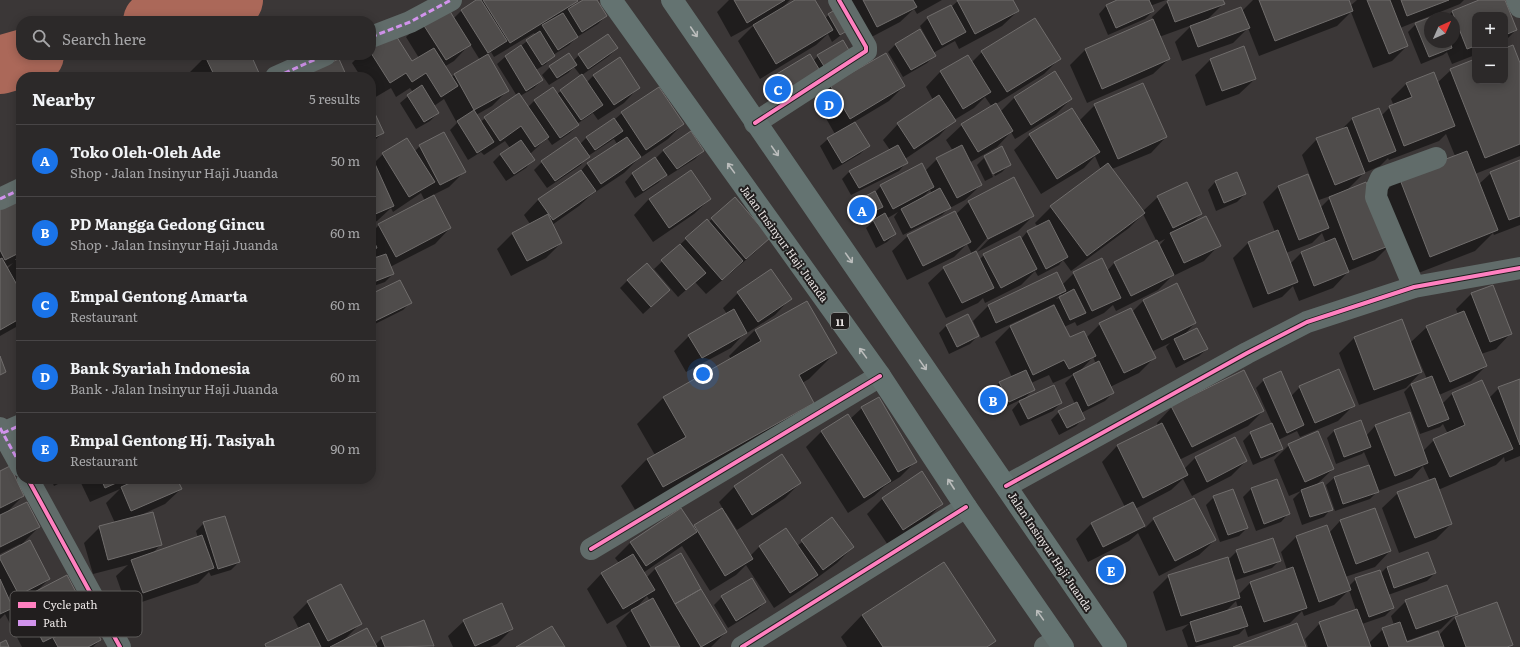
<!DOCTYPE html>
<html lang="en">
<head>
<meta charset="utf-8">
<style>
	:root { --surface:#2c2929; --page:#343131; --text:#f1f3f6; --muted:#a6a6a8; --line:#484546; --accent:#1a73e8 }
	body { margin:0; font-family:Literata,serif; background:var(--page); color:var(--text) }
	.controls { position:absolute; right:12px; top:12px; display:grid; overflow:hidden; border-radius:8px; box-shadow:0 2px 10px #0003 }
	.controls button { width:36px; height:36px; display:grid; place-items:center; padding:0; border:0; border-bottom:1px solid var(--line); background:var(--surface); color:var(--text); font:20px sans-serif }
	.compass { position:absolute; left:1424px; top:12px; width:36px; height:36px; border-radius:50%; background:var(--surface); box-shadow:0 2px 10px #0003; rotate:45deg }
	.you { position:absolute; left:703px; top:374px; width:14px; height:14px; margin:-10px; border:3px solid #fff; border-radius:50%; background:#1a73e8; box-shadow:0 0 0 6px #1a73e833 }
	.badge { display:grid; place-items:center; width:26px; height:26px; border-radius:50%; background:var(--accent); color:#fff; font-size:13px; font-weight:700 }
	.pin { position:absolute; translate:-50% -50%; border:2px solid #fff; box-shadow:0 1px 4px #0006 }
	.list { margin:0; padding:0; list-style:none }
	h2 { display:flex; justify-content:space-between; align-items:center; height:52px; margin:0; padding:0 16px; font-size:17px }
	h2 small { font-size:13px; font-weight:400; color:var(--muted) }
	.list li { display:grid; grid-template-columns:26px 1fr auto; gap:12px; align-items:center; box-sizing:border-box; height:72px; padding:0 16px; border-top:1px solid var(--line) }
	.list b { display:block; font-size:15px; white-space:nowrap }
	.list p { margin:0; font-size:13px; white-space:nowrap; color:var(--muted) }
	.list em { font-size:13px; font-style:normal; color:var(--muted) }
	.icon { flex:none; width:22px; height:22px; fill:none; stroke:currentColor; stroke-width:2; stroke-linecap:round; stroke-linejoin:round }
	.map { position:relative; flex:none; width:1520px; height:647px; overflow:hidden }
	.search { position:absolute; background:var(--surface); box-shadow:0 2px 10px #0003; left:16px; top:16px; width:360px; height:44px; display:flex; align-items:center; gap:10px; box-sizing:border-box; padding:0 14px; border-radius:16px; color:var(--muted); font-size:15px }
	.panel { position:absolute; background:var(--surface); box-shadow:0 2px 10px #0003; left:16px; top:72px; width:360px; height:412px; border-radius:16px }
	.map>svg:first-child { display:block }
	.shadow { fill:#0007; fill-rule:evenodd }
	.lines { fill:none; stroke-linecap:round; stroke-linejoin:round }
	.river { stroke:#ab6859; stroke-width:58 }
	.building { fill:#4f4c4b; stroke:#706d6c }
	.minor { stroke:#616c6a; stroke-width:22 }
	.highway { stroke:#647371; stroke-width:22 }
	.quiet { stroke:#d193ec; stroke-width:3; stroke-dasharray:6 3; stroke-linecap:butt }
	.cycleway-casing { stroke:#211e1e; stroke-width:6 }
	.cycleway { stroke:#ff80c0; stroke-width:4 }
	.oneway { stroke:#bbbdbc }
	.labels { text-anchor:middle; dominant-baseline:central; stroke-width:4; stroke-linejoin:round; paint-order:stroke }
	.shield { fill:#211e1e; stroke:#aea9a9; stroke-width:1 }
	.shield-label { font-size:10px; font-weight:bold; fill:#eae5e4 }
	.street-label { font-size:11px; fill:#eae5e4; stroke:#211e1e }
	.key { fill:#211e1e; stroke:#5d5a59; stroke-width:1 }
	.key-label { font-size:11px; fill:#eae5e4 }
</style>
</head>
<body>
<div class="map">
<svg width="1520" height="647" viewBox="0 0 1520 647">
	<rect width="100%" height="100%" fill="#3b3737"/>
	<!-- shadow -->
	<path class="shadow" d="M478,0H576L568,10L585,0H596L606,16L598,24L577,37L569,45L553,55L546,64L536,70L542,80L534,88L520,96L528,107L535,100L557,94L581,76L574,67L568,73L549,85L542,75L550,67L569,54L573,61L579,55L617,48L609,56L582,75L587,82L593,76L639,87L624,103L598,120L593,113L577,124L578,125L570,133L552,145L547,138L530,154L533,160L526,168L506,181L493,162L501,154L510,148L505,141L484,155L481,152L468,160L450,130L457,123L444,99L434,106L438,113L430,121L416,129L400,103L413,92L410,88L396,97L391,88L374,98L371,93V77H361L352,63L360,55H371V46L411,63L419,58L406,37L422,22L453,19L461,11ZM534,33L536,35L505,57L497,64L517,96L480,122L476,115L492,106L507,91L487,55L491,52L494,57ZM470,44L480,60L451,77L444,67L454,61Z
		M729,0H790L782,8L797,0H814L825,19L829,14L849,29L832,42L828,34L816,45L760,79L738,41L755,24L731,37L717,12Z
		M851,0H942L917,14L914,9L900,22L862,42Z
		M959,0H1012L1018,11L1002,26L959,49L955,41L933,53L934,56L927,63L903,77L888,52L895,45L933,50L920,26L928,18L951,7Z
		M1119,0H1148L1149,2L1150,0H1166L1150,6L1153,11L1145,19L1108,35L1099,14L1106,6Z
		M1173,0H1222L1224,3L1206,21L1242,11L1253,0H1348L1350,6L1357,0H1464L1460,4L1400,28L1407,46L1392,61L1373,68L1351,12L1337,26L1259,56L1248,28L1233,43L1182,61L1175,42L1192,25L1159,37L1169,59L1153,74L1087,103L1070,65L1085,50L1153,20L1152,17L1168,2Z
		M1481,0H1504L1516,30L1505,41V15H1475V55L1452,64L1447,52L1443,55L1421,64L1408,32L1416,24L1430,18V42H1454V18H1446L1453,11Z
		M1243,48L1255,79L1239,94L1206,106L1195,75L1210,60Z
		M1505,49L1520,66V156L1475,174L1479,184L1491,173L1520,161V225L1494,235L1493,233L1475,251L1408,277L1378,199L1399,178L1455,156L1446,134L1439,141L1389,160L1388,158L1380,166L1364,173L1346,191L1390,245L1375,260L1348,271V272L1333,288L1299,301L1293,286L1282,297L1253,308L1233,258L1249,242L1275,232L1263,202L1278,187L1320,208L1333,195L1319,200L1302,155L1317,139L1341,130L1352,119L1381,116L1390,107L1394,106L1391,99L1407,83H1437L1451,70L1475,60V81H1505ZM1322,233L1326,243L1301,253L1290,264L1286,253L1312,243Z
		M982,52L1059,59L1044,74L996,104L1000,112L1014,98L1055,72L1071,99L1056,114L1015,139L1011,132L997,147L969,163L981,185L965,200L948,209L942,215L903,235L894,217L898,212L886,219L895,234L887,242L876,248L866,228L875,220L873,215L860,222L853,208L861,200L874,193L881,186L925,171L937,159L953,151L946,140L962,125L992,107L985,97L974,108L954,120L939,136L905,159L906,163L899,171L851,195L842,179L850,171L890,150L883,140L898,124L933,100L926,87L941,71L972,62ZM930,190L932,194L921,199Z
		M209,55H250L258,73L254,77H192L190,72L205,57Z
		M818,56H851L779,102L768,84L776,76L813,61Z
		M831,86H904L889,101L854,122L868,146L860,154L833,170L820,146L828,139L835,134L816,101Z
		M1095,105L1166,137L1151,153L1112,169L1143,211L1158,197L1201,214L1191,224L1219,245L1204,261L1171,277L1158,290L1116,311L1113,305L1104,313L1077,326L1075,322L1064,327L1069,338H1086L1100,324L1132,312L1143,301L1176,285L1195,323L1184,335L1207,349L1199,356L1176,368L1166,347L1170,343L1151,352L1154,358L1139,373L1110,387L1113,393L1105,401L1081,413L1084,418L1076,426L1059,435L1051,420L1059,412L1075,404L1065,383L1074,374L1053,383L1049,375L1031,383L1034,389L1023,400L1061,403L1053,411L1020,426L1012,410L1022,399L1001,409L992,390L1000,382L1012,377L995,342L1010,327L1055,305L1054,304L981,338L973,321L988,306L1057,273L1062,285L1074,273L1107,271L1115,262L1157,242L1143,214L1129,228L1071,271L1063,260L1059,265L1038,276L1035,271L1021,285L985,303L983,298L978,303L946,318L928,283L944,268L972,254L967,244L954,257L907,280L892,251L908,236L956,214L969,202L1033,216L1018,231L977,252L992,236L990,235L975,251V253L979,260L984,255L1021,239L1027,232L1038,227L1035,223L1051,207L1101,170L1095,156L1084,168L1041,194L1014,150L1030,135L1079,121ZM1165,239L1159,246L1157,243ZM1061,294L1062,296L1057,299H1056ZM1093,357L1096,364L1079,372Z
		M371,107L383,132L371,144Z
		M622,113L683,124L668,139L637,160L624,173L591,195L579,206L552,225L561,243L546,258L511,276L497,249L513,233L530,224L524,215L539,199L578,174L587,164L617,144L614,139L588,156L581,165L547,188L534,170L542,162L580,144L587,137L614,120Z
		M420,146L464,172L449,187L433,195L450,228L435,244L390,267L393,274L385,282L371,287V260L374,259L371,255V233L379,225L425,201L421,193L393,212L391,208L377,221L371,224V158L374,163L383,154L415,151Z
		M664,150L703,151L695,159L668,176L667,174L658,183L635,198L625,182L632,174L656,158Z
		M985,157L1010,164L1002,172L995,176L986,158H984L993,177L985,181L977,165Z
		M1215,182L1245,194L1237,202L1216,211L1208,190Z
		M21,196V321L16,327L0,336V206ZM13,263L7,269L6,267Z
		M649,199H710L694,214L653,242L634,215Z
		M712,219L769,238L754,253L706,294L695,282L678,297L654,269L686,239Z
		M628,280L669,290L643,314L620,288Z
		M738,293L790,299L775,315L741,337L731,348L686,372L674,351L689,336L727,314L723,308Z
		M1471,294L1511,333L1496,349L1481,354L1486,366L1471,381L1439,395L1442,404L1452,394L1482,381L1489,398L1499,388L1520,380V456L1505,462L1504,457L1496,465L1438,490L1451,524L1436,539L1399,553L1382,508L1398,493L1430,481L1423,466L1412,478L1378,491L1370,499L1335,511L1326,485L1334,478L1370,466L1364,452L1362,454L1336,464L1327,438L1335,430L1366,436L1375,426L1423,451L1434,440L1448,434L1443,424L1440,427L1420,434L1404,392L1411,385L1427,379L1411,342L1427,327L1458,314L1456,309Z
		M371,295L410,303L403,310L371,326Z
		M947,325L978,336L970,344L949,354L939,333Z
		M755,330L835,353L809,379L802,383L813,403L787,429L637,513L621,486L647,459L655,455L637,424L663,398L731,359L729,356Z
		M1354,338L1421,372L1406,388L1359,405L1339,353Z
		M1264,380L1291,396L1300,387L1354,405L1338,421L1300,437L1297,431L1278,440L1282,449L1274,456L1253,465L1243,441L1251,433L1272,424L1256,388Z
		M1172,407L1263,411L1248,426L1179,460L1184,469L1195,458L1246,461L1231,476L1192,496L1183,479L1171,490L1135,509L1145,528L1154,519L1215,540L1199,555L1159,576L1138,533L1129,541L1088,562L1076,539L1091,524L1125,507L1102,462L1117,446L1158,426L1157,423Z
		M862,408L915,462L900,477L885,486L874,496L848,513L806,447L822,431L850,419Z
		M1289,445L1333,469L1315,486L1331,509L1324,517L1302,525L1293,499L1301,491L1289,496L1274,460Z
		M782,456L800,483L785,498L737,530L726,513L724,514L750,556L759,547L797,546L832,519L853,547L837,563L801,590L774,608L746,565L736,575L710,591L682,546L643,573L646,578L655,569L680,554L726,632L711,647H627L616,626L632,610L607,624L587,589L602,573L619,563L615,558L631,542L693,528L723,509L719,502L734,487ZM647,596L650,601L636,608Z
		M0,472L23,496L6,513L39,527L21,545L20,544L0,554Z
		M51,479H68L54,486Z
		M85,479H176L181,489L165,504L141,515L161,544L152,554L198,538L196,531L204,523L239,562L231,570L211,576L209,572L198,583L127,607L116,576L128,565L93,574L84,543L100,527L115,523L106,503L120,489L90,502L81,483Z
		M1276,480L1288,514L1281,522L1256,531L1243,497L1251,489Z
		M1214,497L1247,528L1239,536L1220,542L1206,505Z
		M883,498L942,504L927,519L888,545L867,514Z
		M1375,509L1390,551L1375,567L1345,577L1348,587L1356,579L1380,574L1387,567L1435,573L1427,581L1388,595L1393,608L1385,616L1362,624L1369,643L1383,629L1394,625L1391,616L1406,601L1457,613L1441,629L1406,641L1407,644L1439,635L1455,618L1497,604L1511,645L1509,647H1308L1305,639L1320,623L1356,610L1349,590L1334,605L1304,616L1302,611L1290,623L1248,637L1245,628L1239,634L1194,647H1188L1182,630L1189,624L1166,631L1153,592L1169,576L1228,560L1237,551L1279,561L1272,568L1236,580L1234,575L1233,576L1238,595L1250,583L1287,570L1281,552L1296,537L1326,526L1329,533L1340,521ZM1236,601L1238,608L1225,612Z
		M0,557L49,579L36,592L88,619L83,624L100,640L93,647H22L5,614L0,619ZM17,603L12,609L11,606Z
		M944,563L994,641L988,647H847L841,637L862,615Z
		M722,597L765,602L757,610L728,628L714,605Z
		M308,602L361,623L343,641L375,645L382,638L423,622L433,647H264L299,629L293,617Z
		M464,621L512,629L497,644L490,647H453L448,636Z"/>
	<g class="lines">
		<!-- river -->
		<path class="river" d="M152,21L234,0
			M0,65L35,55"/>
	</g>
	<!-- building -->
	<path class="building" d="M476,0H481L507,41L488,53L461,10Z
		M483,0H577L578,1L510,43Z
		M583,0H597L607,16L582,32L568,9Z
		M734,0H785L747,23Z
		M795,0H815L833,30L776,64L753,25Z
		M863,0H913L917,7L877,27Z
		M957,0H1013L1019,11L975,34Z
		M1117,0H1149L1154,11L1116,28L1106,5Z
		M1170,0H1223L1225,4L1175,22L1167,1Z
		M1259,0H1349L1353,11L1275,41Z
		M1367,0H1390L1408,46L1389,54Z
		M1401,0H1449L1407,16Z
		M1479,0H1505L1517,30L1505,35V15H1475V46L1467,49L1452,11Z
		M446,5L471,45L446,60L421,21Z
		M951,5L966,32L942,45L927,17Z
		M1241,7L1250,28L1198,47L1190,26Z
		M838,8L850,29L840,35L828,14Z
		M563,13L578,37L558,50L542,25Z
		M1439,14L1440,18H1430V42H1450L1452,48L1429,57L1415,23Z
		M1035,18L1061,59L1007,92L981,51Z
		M1153,19L1170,59L1102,89L1085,49Z
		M920,29L936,56L911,70L895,44Z
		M393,31L412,61L434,48L458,86L441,97L426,73L412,82L406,73L390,83L371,53V44Z
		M540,31L555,56L542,65L526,40Z
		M608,34L618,48L588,69L578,54Z
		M843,40L853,57L827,71L817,55Z
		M521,45L543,80L526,91L505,56Z
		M1513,45L1520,63V144L1485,158L1450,69L1475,59V81H1505V48Z
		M1244,46L1256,79L1222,91L1210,59Z
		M569,53L577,65L557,78L549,66Z
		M886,53L905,86L850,119L830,85Z
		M488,54L509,91L474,110L454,74Z
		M810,54L822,74L787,95L775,75Z
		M207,55H251L259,73L251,77H215L205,56Z
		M968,55L991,92L963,109L940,71Z
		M620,57L640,88L614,105L593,75Z
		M339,59L347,77H296Z
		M1055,71L1072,99L1031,125L1014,97Z
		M1434,72L1455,126L1404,146L1389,106L1412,97L1406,83Z
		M582,74L603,105L581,120L560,90Z
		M1143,83L1167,137L1118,159L1094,104Z
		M422,85L439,113L424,122L407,95Z
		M553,87L579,125L560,138L534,100Z
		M659,87L684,124L646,150L621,112Z
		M519,93L549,137L535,147L521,126L500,141L484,117Z
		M939,95L956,121L914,149L897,123Z
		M996,103L1013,131L978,152L961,124Z
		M371,105L384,133L371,139Z
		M1072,108L1100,152L1057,179L1029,134Z
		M1379,108L1396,151L1369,162L1352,118Z
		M474,110L494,142L477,153L457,121Z
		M614,118L623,131L595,150L586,137Z
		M855,122L870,146L842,163L827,138Z
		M1347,127L1365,173L1335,185L1316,138Z
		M691,131L704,151L677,169L663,150Z
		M444,132L466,172L440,185L419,145Z
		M576,137L590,157L555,181L541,161Z
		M627,137L641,157L601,184L587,163Z
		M407,138L435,182L409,197L382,153Z
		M521,140L535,160L514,174L500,154Z
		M898,145L908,163L859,188L849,171Z
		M962,145L982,185L957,198L936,158Z
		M1002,146L1011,165L993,174L984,156Z
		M1467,151L1498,230L1430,257L1399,177Z
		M371,155L394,206L373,215L371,211Z
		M655,157L667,175L643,191L632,173Z
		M1520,160V216L1509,220L1490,172Z
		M922,163L934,187L893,209L880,185Z
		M1108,163L1145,213L1087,256L1050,206Z
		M581,170L596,191L553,220L538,199Z
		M691,170L711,199L669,228L649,199Z
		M1237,172L1246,194L1224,203L1215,181Z
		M1308,174L1329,228L1299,240L1278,186Z
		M1014,177L1034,216L988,239L968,201Z
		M1187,182L1202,214L1173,228L1157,196Z
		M1366,182L1391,245L1353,260L1329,197Z
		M940,188L951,208L911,228L901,209Z
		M875,191L883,207L868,214L860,199Z
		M21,195V252L5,260L0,250V205Z
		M434,195L451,228L396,257L378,224Z
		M735,197L770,238L746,259L711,218Z
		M955,211L971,242L923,266L907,235Z
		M885,213L896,234L884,241L873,220Z
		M548,214L562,243L527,261L512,233Z
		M1206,216L1221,246L1184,263L1170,233Z
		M707,219L743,261L722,280L685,238Z
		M1049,220L1068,257L1046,269L1027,231Z
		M1278,230L1298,282L1268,294L1248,242Z
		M371,234L377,248L371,250Z
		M1020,236L1037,269L1001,288L983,254Z
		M1335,238L1349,272L1314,286L1301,252Z
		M1157,240L1174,275L1131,296L1114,262Z
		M680,244L706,273L686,290L661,260Z
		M976,251L994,288L962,303L943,267Z
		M386,254L394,274L371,283V259Z
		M21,257V274L16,259Z
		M2,258L21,292V318L0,330V259Z
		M1102,258L1121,298L1092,311L1073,272Z
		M647,263L670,290L651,307L627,280Z
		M771,269L792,299L758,322L737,292Z
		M1057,272L1066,291L996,323L988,305Z
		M400,280L412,303L373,322L371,317V294Z
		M1177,283L1196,323L1162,340L1143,300Z
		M1493,285L1512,334L1490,342L1471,293Z
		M1074,289L1086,313L1070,320L1059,297Z
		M807,301L837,353L799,375L814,403L663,487L647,459L686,437L663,397L761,341L755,330Z
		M1054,305L1070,337L1084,331L1096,356L1069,369L1064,360L1033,375L1010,326Z
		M1131,308L1156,358L1124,373L1099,323Z
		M734,309L747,333L702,358L688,335Z
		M1464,311L1487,366L1450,382L1426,326Z
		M968,314L979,336L957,347L946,325Z
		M1402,319L1422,372L1374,390L1354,337Z
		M1197,328L1208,349L1184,360L1174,339Z
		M0,356L6,372L0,375Z
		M1099,361L1114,393L1088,406L1073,374Z
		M1339,369L1355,406L1315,423L1299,386Z
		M1026,370L1035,390L1009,402L999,382Z
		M1244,370L1264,411L1192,447L1171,406Z
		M1281,371L1304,425L1287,433L1263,379Z
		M1432,376L1449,419L1428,427L1411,384Z
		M1520,379V445L1498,387Z
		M1482,380L1513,449L1450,477L1433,439L1465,425L1452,393Z
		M1054,385L1062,403L1028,419L1019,401Z
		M879,397L917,462L898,472L861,407Z
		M1077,402L1085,419L1067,428L1058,411Z
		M1410,412L1428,463L1395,476L1375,425Z
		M848,414L891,481L864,498L821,431Z
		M1361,420L1371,447L1344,457L1334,430Z
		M1162,423L1188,475L1143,498L1117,445Z
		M1272,423L1283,449L1261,458L1250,432Z
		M1318,431L1334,469L1305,482L1288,444Z
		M1235,437L1247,461L1207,482L1195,457Z
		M782,454L801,483L752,515L734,486Z
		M1369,465L1379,492L1343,504L1334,477Z
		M10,466L24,496L0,508V471Z
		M922,471L943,504L903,530L882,498Z
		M1435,478L1452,524L1415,538L1397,492Z
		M101,479H125L105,488Z
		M139,479H177L182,489L131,511L121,487Z
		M1277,479L1290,514L1264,524L1251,488Z
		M1323,482L1333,510L1310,517L1301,490Z
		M1233,489L1248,528L1228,535L1213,496Z
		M1194,498L1216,540L1175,561L1153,518Z
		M27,502L40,527L0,547V515Z
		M1133,502L1145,526L1103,547L1091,523Z
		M681,508L697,532L646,566L630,542Z
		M722,508L753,559L725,576L694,525Z
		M1375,508L1391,551L1356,564L1340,520Z
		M153,512L162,545L108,560L99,526Z
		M225,516L240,562L218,569L203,522Z
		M832,517L854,547L823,570L801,540Z
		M1327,525L1351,590L1319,602L1296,536Z
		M786,528L818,575L790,593L759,546Z
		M202,535L214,568L143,593L131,560Z
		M1273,538L1281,561L1244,573L1236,550Z
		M30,540L50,579L19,595L0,559V556Z
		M1428,552L1436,573L1394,588L1387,567Z
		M681,553L701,589L675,604L655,568Z
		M633,554L655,590L623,609L601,573Z
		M1228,557L1240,598L1181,616L1168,575Z
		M944,562L996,641L987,647H883L862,615Z
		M1293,567L1307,608L1264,622L1250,582Z
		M1380,570L1394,608L1369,617L1355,578Z
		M67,575L90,619L43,642L21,599Z
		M752,578L766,602L736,621L721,596Z
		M0,579L13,608L0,614Z
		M341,584L362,624L328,641L307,601Z
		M1447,585L1458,614L1416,629L1405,600Z
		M701,589L727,632L701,647L675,604Z
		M653,598L680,647H651L631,610Z
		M1497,602L1513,645L1507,647H1466L1455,617Z
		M502,603L513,629L475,646L463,620Z
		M1241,606L1248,626L1196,642L1190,622Z
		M1357,609L1371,647H1328L1319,622Z
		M91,619L101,640L88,647H58L53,638Z
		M424,620L434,646L385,647L381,637Z
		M1400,622L1407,642L1438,631L1444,647H1389L1382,628Z
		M309,623L321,647H266L265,644Z
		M1297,623L1306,647H1233Z
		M552,626L565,647H516Z
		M367,628L377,647H330Z
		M6,640L9,647H0V643Z"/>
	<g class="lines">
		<!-- minor -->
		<path class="minor" d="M1517,0L1520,7
			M371,37L410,22L451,0
			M276,77L325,55
			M755,123L866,51V47L839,0
			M0,199L21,189
			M1414,287L1376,197L1377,187L1381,178L1436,158
			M0,428L21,466
			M3,433L21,425
			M28,479L120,647
			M1006,486L1247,353L1307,322L1414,287L1520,268
			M591,549L880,376
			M742,647L966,507
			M1045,647L1058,640"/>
		<!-- highway -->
		<path class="highway" d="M611,0L880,376L966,507L1063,647
			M672,0L1116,647"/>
		<!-- quiet -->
		<path class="quiet" d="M371,37L410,22L451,0
			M276,77L325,55
			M0,199L21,189
			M0,428L21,466
			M3,433L21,425"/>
		<!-- cycleway casing -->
		<g class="cycleway-casing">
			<path id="cycleway" d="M755,123L866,51V47L839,0
				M28,479L120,647
				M1006,486L1247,353L1307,322L1414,287L1520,268
				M591,549L880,376
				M742,647L966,507"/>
		</g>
		<!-- cycleway -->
		<use href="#cycleway" class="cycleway"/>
	</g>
	<!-- one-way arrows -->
	<defs><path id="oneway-shaft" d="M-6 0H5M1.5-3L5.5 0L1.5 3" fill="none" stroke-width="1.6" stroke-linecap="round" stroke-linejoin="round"/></defs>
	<g class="oneway">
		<use href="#oneway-shaft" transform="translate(694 32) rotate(56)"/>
		<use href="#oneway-shaft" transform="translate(775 151) rotate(55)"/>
		<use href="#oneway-shaft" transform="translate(731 168) rotate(-126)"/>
		<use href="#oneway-shaft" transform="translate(849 258) rotate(55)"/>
		<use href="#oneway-shaft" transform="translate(863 353) rotate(-126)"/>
		<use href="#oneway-shaft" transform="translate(923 365) rotate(55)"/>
		<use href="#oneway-shaft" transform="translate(951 484) rotate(-123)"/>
		<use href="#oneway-shaft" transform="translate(1040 615) rotate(-125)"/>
	</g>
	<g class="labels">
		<!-- shield labels -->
		<rect class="shield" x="831" y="313" width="18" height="16" rx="3"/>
		<g class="shield-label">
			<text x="840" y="321">11</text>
		</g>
		<!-- street labels -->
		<g class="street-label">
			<text transform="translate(785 243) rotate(54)">Jalan Insinyur Haji Juanda</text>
			<text transform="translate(1051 551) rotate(56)">Jalan Insinyur Haji Juanda</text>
		</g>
	</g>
	<!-- legend -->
	<rect x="10" y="591" width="132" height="46" rx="6" class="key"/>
	<rect x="18" y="602" width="18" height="6" fill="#ff80c0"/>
	<rect x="18" y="620" width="18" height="6" fill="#d193ec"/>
	<g class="key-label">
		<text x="43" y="609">Cycle path</text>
		<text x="43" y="627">Path</text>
	</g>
</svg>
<div class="controls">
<button>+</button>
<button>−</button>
</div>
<svg class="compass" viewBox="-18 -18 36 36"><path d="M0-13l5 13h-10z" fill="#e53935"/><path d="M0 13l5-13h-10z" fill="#a6a6a8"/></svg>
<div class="you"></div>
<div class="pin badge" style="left:862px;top:210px">A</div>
<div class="pin badge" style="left:993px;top:400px">B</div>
<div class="pin badge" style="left:778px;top:89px">C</div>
<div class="pin badge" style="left:829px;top:104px">D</div>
<div class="pin badge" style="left:1111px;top:570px">E</div>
<div class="search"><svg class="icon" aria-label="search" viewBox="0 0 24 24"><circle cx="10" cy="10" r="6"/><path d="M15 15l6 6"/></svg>Search here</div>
<section class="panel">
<h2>Nearby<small>5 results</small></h2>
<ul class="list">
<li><span class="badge">A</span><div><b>Toko Oleh-Oleh Ade</b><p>Shop · Jalan Insinyur Haji Juanda</p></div><em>50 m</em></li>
<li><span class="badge">B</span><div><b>PD Mangga Gedong Gincu</b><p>Shop · Jalan Insinyur Haji Juanda</p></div><em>60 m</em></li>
<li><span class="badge">C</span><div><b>Empal Gentong Amarta</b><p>Restaurant</p></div><em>60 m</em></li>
<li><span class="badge">D</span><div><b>Bank Syariah Indonesia</b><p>Bank · Jalan Insinyur Haji Juanda</p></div><em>60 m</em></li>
<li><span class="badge">E</span><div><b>Empal Gentong Hj. Tasiyah</b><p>Restaurant</p></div><em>90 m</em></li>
</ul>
</section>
</div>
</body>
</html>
